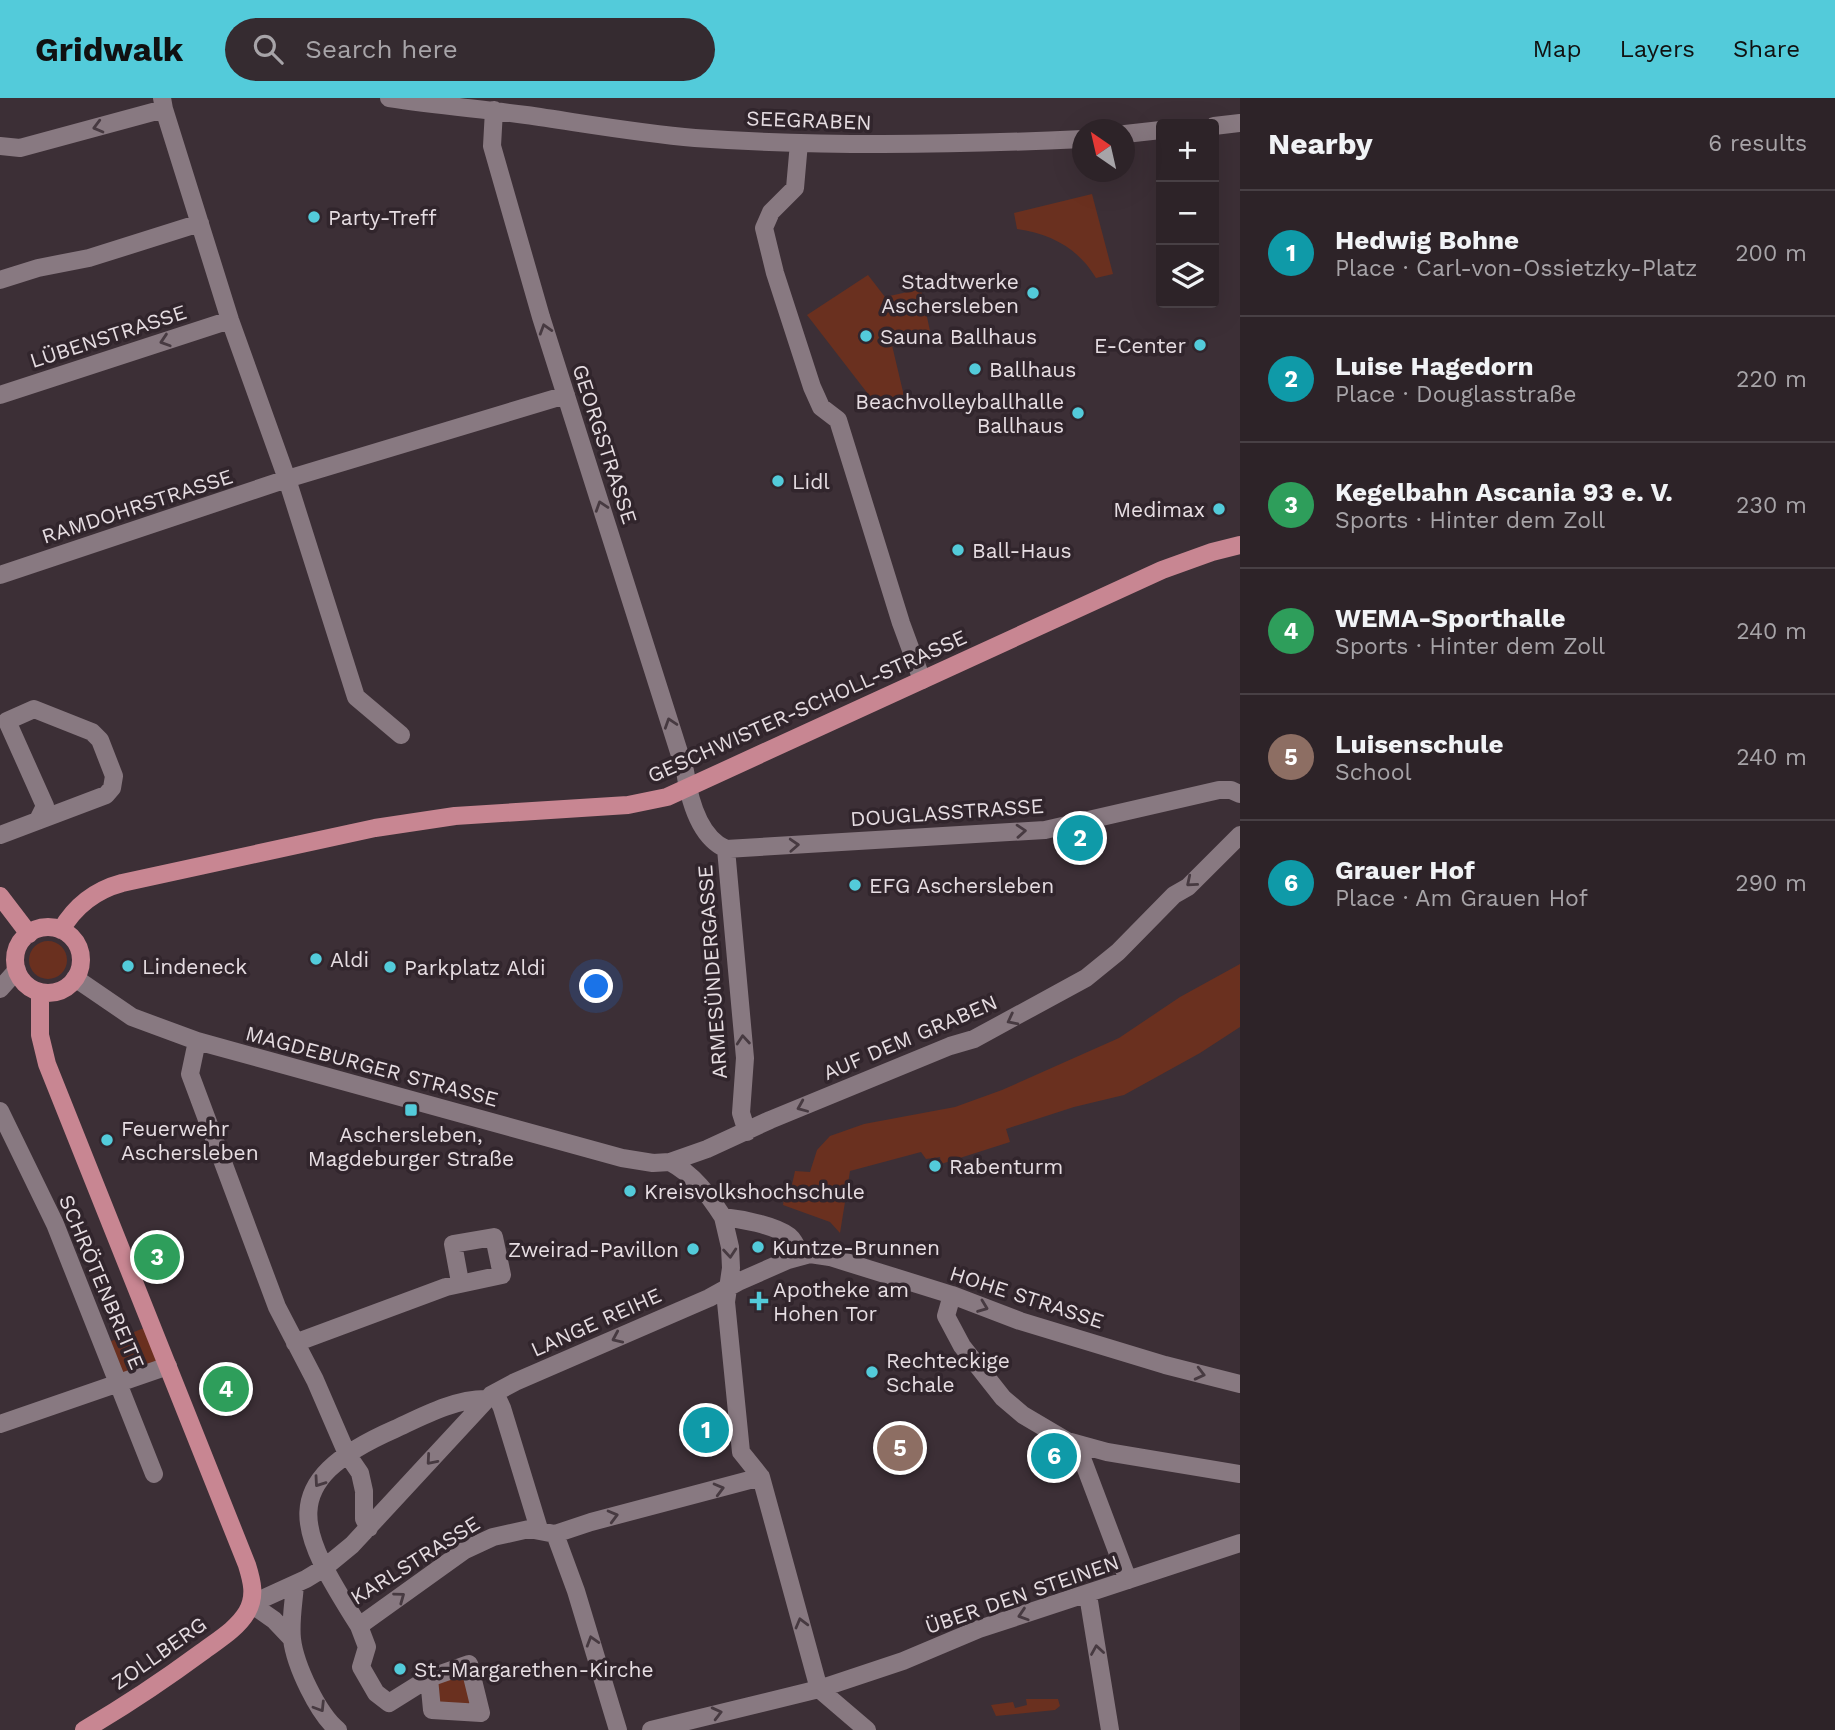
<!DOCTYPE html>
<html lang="en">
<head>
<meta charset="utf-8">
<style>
	:root { --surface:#2d2328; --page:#352b30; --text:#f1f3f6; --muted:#a7a4a8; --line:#484045; --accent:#53cbda }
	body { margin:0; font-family:"Work Sans",sans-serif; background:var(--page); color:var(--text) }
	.controls { position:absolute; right:21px; top:21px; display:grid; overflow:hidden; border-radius:7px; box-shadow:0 7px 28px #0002 }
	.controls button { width:63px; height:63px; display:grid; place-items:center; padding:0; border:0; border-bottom:2px solid var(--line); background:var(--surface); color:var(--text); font:35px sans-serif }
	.compass { position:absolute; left:1072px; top:21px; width:63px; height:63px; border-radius:50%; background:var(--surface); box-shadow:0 7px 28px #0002; rotate:326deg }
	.you { position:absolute; left:597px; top:889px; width:24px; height:24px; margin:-18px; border:5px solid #fff; border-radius:50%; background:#1a73e8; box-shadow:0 0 0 10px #1a73e833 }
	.badge { display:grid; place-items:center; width:46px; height:46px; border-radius:50%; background:var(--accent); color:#fff; font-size:23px; font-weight:700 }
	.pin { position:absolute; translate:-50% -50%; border:4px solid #fff; box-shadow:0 2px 7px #0006 }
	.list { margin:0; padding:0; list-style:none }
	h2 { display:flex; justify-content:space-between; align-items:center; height:91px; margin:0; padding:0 28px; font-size:30px }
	h2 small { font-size:23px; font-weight:400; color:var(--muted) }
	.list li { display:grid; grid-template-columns:46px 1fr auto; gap:21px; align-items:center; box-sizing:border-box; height:126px; padding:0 28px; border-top:2px solid var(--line) }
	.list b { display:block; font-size:26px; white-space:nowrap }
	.list p { margin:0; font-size:23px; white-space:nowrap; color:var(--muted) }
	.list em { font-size:23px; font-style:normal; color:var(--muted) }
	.icon { flex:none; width:38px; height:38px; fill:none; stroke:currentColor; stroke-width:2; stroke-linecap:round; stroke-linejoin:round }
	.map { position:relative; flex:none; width:1240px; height:1632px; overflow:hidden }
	header { display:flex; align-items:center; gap:42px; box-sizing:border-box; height:98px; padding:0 35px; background:var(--accent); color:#111 }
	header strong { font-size:33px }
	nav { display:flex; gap:38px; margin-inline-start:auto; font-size:24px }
	.search { width:490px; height:63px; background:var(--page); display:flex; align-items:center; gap:18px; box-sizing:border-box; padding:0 24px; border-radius:38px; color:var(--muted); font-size:26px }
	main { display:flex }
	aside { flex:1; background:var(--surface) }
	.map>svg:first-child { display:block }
	.green { fill:#6a301f }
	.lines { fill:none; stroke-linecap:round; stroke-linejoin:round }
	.minor { stroke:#887981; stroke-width:18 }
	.major { stroke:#c88692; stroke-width:18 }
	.oneway { stroke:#473a41 }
	.poi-dot { fill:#53cbda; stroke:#31252c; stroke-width:2.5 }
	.labels { text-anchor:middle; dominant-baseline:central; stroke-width:7; stroke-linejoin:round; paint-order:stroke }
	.street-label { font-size:21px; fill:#e6dde2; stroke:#31252c }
	.poi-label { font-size:21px; fill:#e6dde2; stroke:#31252c; text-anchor:start }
</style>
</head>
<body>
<header>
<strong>Gridwalk</strong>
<div class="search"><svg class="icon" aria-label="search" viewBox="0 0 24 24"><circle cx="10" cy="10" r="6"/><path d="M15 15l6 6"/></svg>Search here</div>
<nav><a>Map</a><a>Layers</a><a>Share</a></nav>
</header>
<main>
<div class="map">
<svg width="1240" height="1632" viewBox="0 0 1240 1632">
	<rect width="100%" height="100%" fill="#3c2f36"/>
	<!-- green -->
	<path class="green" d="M1092,96L1113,176L1096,180C1078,150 1051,136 1017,131L1014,115Z
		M868,177L885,199L921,191L930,233L891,243L904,298L875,305L807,217Z
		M29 862a19 19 0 1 1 38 0a19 19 0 1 1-38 0Z
		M1240,866V929L1200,955L1124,997L1074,1009L1006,1031L1010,1044L941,1066L940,1059L926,1061L921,1054L850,1073L840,1135L830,1124L783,1107L785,1096H790L795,1073L810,1074L817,1052L830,1038L864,1026L955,1009L1002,992L1119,940L1180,899Z
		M144,1230L159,1266L123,1279L109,1244Z
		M465,1573L474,1610L435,1608L434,1582Z
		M1026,1601H1058L1060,1608L1055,1612L996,1618L991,1607L1013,1604L1015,1610L1027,1607Z"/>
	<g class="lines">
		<!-- minor -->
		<path class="minor" d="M162,0L164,11L230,222L287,381L356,599L401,637
			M389,0C435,7 481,11 526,17C582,25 638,35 695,40C824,49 953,47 1083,41
			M494,12L492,48L541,219L685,673C689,700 699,739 726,751L1045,732L1219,692H1231L1240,696
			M1214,28L1240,25
			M1125,36L1161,32
			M799,45L795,90L771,114L764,130L775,175L812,289L821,309L838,322L901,525L922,582
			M0,48L20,50L164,11
			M0,182L38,170L89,160L200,125
			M0,297L230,222
			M0,477L287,381L566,297
			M0,737L106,697L112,690L114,678L100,642L92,634L34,611L7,623L45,708L38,722
			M726,751L745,960L741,1015L747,1034
			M75,880L132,919L197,943L622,1060L653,1065L670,1064L707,1051L770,1022L950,948L974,941L1086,880L1118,854L1174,797L1188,789L1240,737
			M0,891L17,872
			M197,943L190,976L277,1209L315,1282L347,1356L360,1375L364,1393V1421L369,1430
			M0,1013L55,1126L154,1376
			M670,1064C694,1077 708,1096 723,1119C741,1121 774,1127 789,1138C795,1143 798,1151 801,1158
			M723,1119L730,1149L731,1170L726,1204L741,1354L761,1379L819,1591L867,1632
			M952,1197L946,1218L962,1248L1003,1300L1023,1317L1067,1343L1107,1354L1240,1376
			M295,1245L446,1189L502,1177L494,1139L453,1146L460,1184
			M495,1295L502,1310L539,1431
			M486,1301C454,1301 423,1318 395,1331C272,1385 299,1433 359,1528L465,1452L493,1439L529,1431L555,1436L591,1424L761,1379
			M0,1326L168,1268
			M1077,1347L1128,1482
			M555,1436L576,1493L618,1632
			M295,1486C294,1503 290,1523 292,1541C295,1567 318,1616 338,1632
			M1088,1497L1110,1632
			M359,1528L367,1549L361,1569L376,1595L389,1605L429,1580L469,1566L481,1615L432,1612L429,1580
			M292,1541L274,1522L251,1506L306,1481L324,1470L352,1447L491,1297L515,1284L709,1200L738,1184L788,1162L810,1156L830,1159L952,1197L1020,1223L1165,1267L1240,1286
			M651,1632L819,1591L903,1563L979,1531L1240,1445"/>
		<!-- major -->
		<path class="major" d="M0,798L29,836
			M15 862a33 33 0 1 1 66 0a33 33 0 1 1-66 0Z
			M61,832C75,808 96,792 122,785L375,730L455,718L628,707L667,699L1162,472L1212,454L1240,447
			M40,894V937L47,966L247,1467C252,1483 256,1498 247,1514C237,1531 218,1542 202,1554C164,1582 125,1608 84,1632"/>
	</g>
	<!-- one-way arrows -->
	<defs><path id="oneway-chevron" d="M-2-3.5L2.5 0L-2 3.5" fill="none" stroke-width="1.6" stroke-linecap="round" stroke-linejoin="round" transform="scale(1.75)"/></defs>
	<g class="oneway">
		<use href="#oneway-chevron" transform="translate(98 29) rotate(165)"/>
		<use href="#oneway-chevron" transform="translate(545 231) rotate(-107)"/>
		<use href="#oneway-chevron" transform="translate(165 243) rotate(162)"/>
		<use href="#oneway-chevron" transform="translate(601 408) rotate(-108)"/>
		<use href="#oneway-chevron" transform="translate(670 625) rotate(-108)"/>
		<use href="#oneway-chevron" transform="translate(1021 733) rotate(-4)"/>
		<use href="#oneway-chevron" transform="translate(794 747) rotate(-3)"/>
		<use href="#oneway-chevron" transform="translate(1191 784) rotate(140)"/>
		<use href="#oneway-chevron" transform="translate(1012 922) rotate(153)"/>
		<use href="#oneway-chevron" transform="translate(743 942) rotate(-95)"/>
		<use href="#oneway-chevron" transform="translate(802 1009) rotate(157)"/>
		<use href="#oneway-chevron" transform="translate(730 1155) rotate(85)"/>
		<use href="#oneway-chevron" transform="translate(983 1209) rotate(21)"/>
		<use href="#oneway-chevron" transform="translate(617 1240) rotate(156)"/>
		<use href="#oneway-chevron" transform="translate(1200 1276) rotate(14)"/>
		<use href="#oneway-chevron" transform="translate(431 1362) rotate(131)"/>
		<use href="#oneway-chevron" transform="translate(319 1384) rotate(125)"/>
		<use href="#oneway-chevron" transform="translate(719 1391) rotate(-15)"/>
		<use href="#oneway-chevron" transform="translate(613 1418) rotate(-15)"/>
		<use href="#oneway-chevron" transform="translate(400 1499) rotate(-36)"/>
		<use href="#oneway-chevron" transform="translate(1023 1517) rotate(162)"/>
		<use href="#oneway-chevron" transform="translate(801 1525) rotate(-105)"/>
		<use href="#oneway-chevron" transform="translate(592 1543) rotate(-107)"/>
		<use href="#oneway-chevron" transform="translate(1097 1552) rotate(-99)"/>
		<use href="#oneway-chevron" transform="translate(320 1609) rotate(58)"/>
		<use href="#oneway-chevron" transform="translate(717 1615) rotate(-14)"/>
	</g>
	<!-- markers -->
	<g class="poi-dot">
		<circle cx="314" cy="119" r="7"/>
		<circle cx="1033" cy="195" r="7"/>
		<circle cx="866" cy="238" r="7"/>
		<circle cx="1200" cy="247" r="7"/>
		<circle cx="975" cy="271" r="7"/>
		<circle cx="1078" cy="315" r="7"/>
		<circle cx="778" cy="383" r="7"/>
		<circle cx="1219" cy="411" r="7"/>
		<circle cx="958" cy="452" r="7"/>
		<circle cx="855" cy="787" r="7"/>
		<circle cx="316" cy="861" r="7"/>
		<circle cx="128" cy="868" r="7"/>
		<circle cx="390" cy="869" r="7"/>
		<rect x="404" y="1005" width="14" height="14" rx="3.5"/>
		<circle cx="107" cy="1042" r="7"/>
		<circle cx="935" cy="1068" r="7"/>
		<circle cx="630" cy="1093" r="7"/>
		<circle cx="758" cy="1149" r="7"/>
		<circle cx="693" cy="1151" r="7"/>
		<path d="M755.5 1192.5h7v7h7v7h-7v7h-7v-7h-7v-7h7z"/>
		<circle cx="872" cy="1274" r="7"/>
		<circle cx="400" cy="1571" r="7"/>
	</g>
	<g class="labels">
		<!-- street labels -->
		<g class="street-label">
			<text transform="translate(809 22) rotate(2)">SEEGRABEN</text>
			<text transform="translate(108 238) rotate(-18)">LÜBENSTRASSE</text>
			<text transform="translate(605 346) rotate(72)">GEORGSTRASSE</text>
			<text transform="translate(137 408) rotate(-18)">RAMDOHRSTRASSE</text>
			<text transform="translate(807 608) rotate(-24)">GESCHWISTER-SCHOLL-STRASSE</text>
			<text transform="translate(947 714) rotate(-4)">DOUGLASSTRASSE</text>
			<text transform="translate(712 874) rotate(-94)">ARMESÜNDERGASSE</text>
			<text transform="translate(910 939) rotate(-23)">AUF DEM GRABEN</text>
			<text transform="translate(372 968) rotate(15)">MAGDEBURGER STRASSE</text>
			<text transform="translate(102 1184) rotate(67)">SCHRÖTENBREITE</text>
			<text transform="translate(1027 1199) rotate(18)">HOHE STRASSE</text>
			<text transform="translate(596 1224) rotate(-24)">LANGE REIHE</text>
			<text transform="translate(415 1462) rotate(-32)">KARLSTRASSE</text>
			<text transform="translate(1022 1496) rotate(-19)">ÜBER DEN STEINEN</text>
			<text transform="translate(159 1555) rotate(-35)">ZOLLBERG</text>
		</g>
		<!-- poi labels -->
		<g class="poi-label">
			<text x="328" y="119">Party-Treff</text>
			<text x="1019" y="183" text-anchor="end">Stadtwerke<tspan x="1019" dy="24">Aschersleben</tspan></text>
			<text x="880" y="238">Sauna Ballhaus</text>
			<text x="1186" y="247" text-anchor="end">E-Center</text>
			<text x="989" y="271">Ballhaus</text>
			<text x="1064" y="303" text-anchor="end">Beachvolleyballhalle<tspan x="1064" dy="24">Ballhaus</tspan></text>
			<text x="792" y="383">Lidl</text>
			<text x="1205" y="411" text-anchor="end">Medimax</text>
			<text x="972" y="452">Ball-Haus</text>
			<text x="869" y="787">EFG Aschersleben</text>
			<text x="330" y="861">Aldi</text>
			<text x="142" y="868">Lindeneck</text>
			<text x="404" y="869">Parkplatz Aldi</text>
			<text x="121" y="1030">Feuerwehr<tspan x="121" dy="24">Aschersleben</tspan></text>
			<text x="411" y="1036" text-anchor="middle">Aschersleben,<tspan x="411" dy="24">Magdeburger Straße</tspan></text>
			<text x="949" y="1068">Rabenturm</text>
			<text x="644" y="1093">Kreisvolkshochschule</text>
			<text x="772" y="1149">Kuntze-Brunnen</text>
			<text x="679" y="1151" text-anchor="end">Zweirad-Pavillon</text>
			<text x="773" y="1191">Apotheke am<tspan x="773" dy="24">Hohen Tor</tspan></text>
			<text x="886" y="1262">Rechteckige<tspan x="886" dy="24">Schale</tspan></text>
			<text x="414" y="1571">St.-Margarethen-Kirche</text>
		</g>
	</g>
</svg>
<div class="controls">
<button>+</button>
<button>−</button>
<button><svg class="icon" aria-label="layers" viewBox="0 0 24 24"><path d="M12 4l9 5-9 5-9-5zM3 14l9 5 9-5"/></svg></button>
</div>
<svg class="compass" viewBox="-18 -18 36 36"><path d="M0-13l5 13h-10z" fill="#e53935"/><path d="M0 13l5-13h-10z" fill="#a7a4a8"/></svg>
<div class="you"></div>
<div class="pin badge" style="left:706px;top:1332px;background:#0f9aa8">1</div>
<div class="pin badge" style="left:1080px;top:740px;background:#0f9aa8">2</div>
<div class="pin badge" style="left:157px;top:1159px;background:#2e9e5b">3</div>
<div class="pin badge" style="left:226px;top:1291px;background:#2e9e5b">4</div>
<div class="pin badge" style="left:900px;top:1350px;background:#8d6e63">5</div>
<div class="pin badge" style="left:1054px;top:1358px;background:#0f9aa8">6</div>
</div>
<aside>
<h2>Nearby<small>6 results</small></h2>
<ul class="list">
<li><span class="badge" style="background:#0f9aa8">1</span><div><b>Hedwig Bohne</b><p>Place · Carl-von-Ossietzky-Platz</p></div><em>200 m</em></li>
<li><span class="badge" style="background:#0f9aa8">2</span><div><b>Luise Hagedorn</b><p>Place · Douglasstraße</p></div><em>220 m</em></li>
<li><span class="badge" style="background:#2e9e5b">3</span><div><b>Kegelbahn Ascania 93 e. V.</b><p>Sports · Hinter dem Zoll</p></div><em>230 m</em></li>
<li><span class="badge" style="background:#2e9e5b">4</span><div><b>WEMA-Sporthalle</b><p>Sports · Hinter dem Zoll</p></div><em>240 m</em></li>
<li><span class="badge" style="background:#8d6e63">5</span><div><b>Luisenschule</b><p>School</p></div><em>240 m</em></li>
<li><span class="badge" style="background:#0f9aa8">6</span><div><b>Grauer Hof</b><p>Place · Am Grauen Hof</p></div><em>290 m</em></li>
</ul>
</aside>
</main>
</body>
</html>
